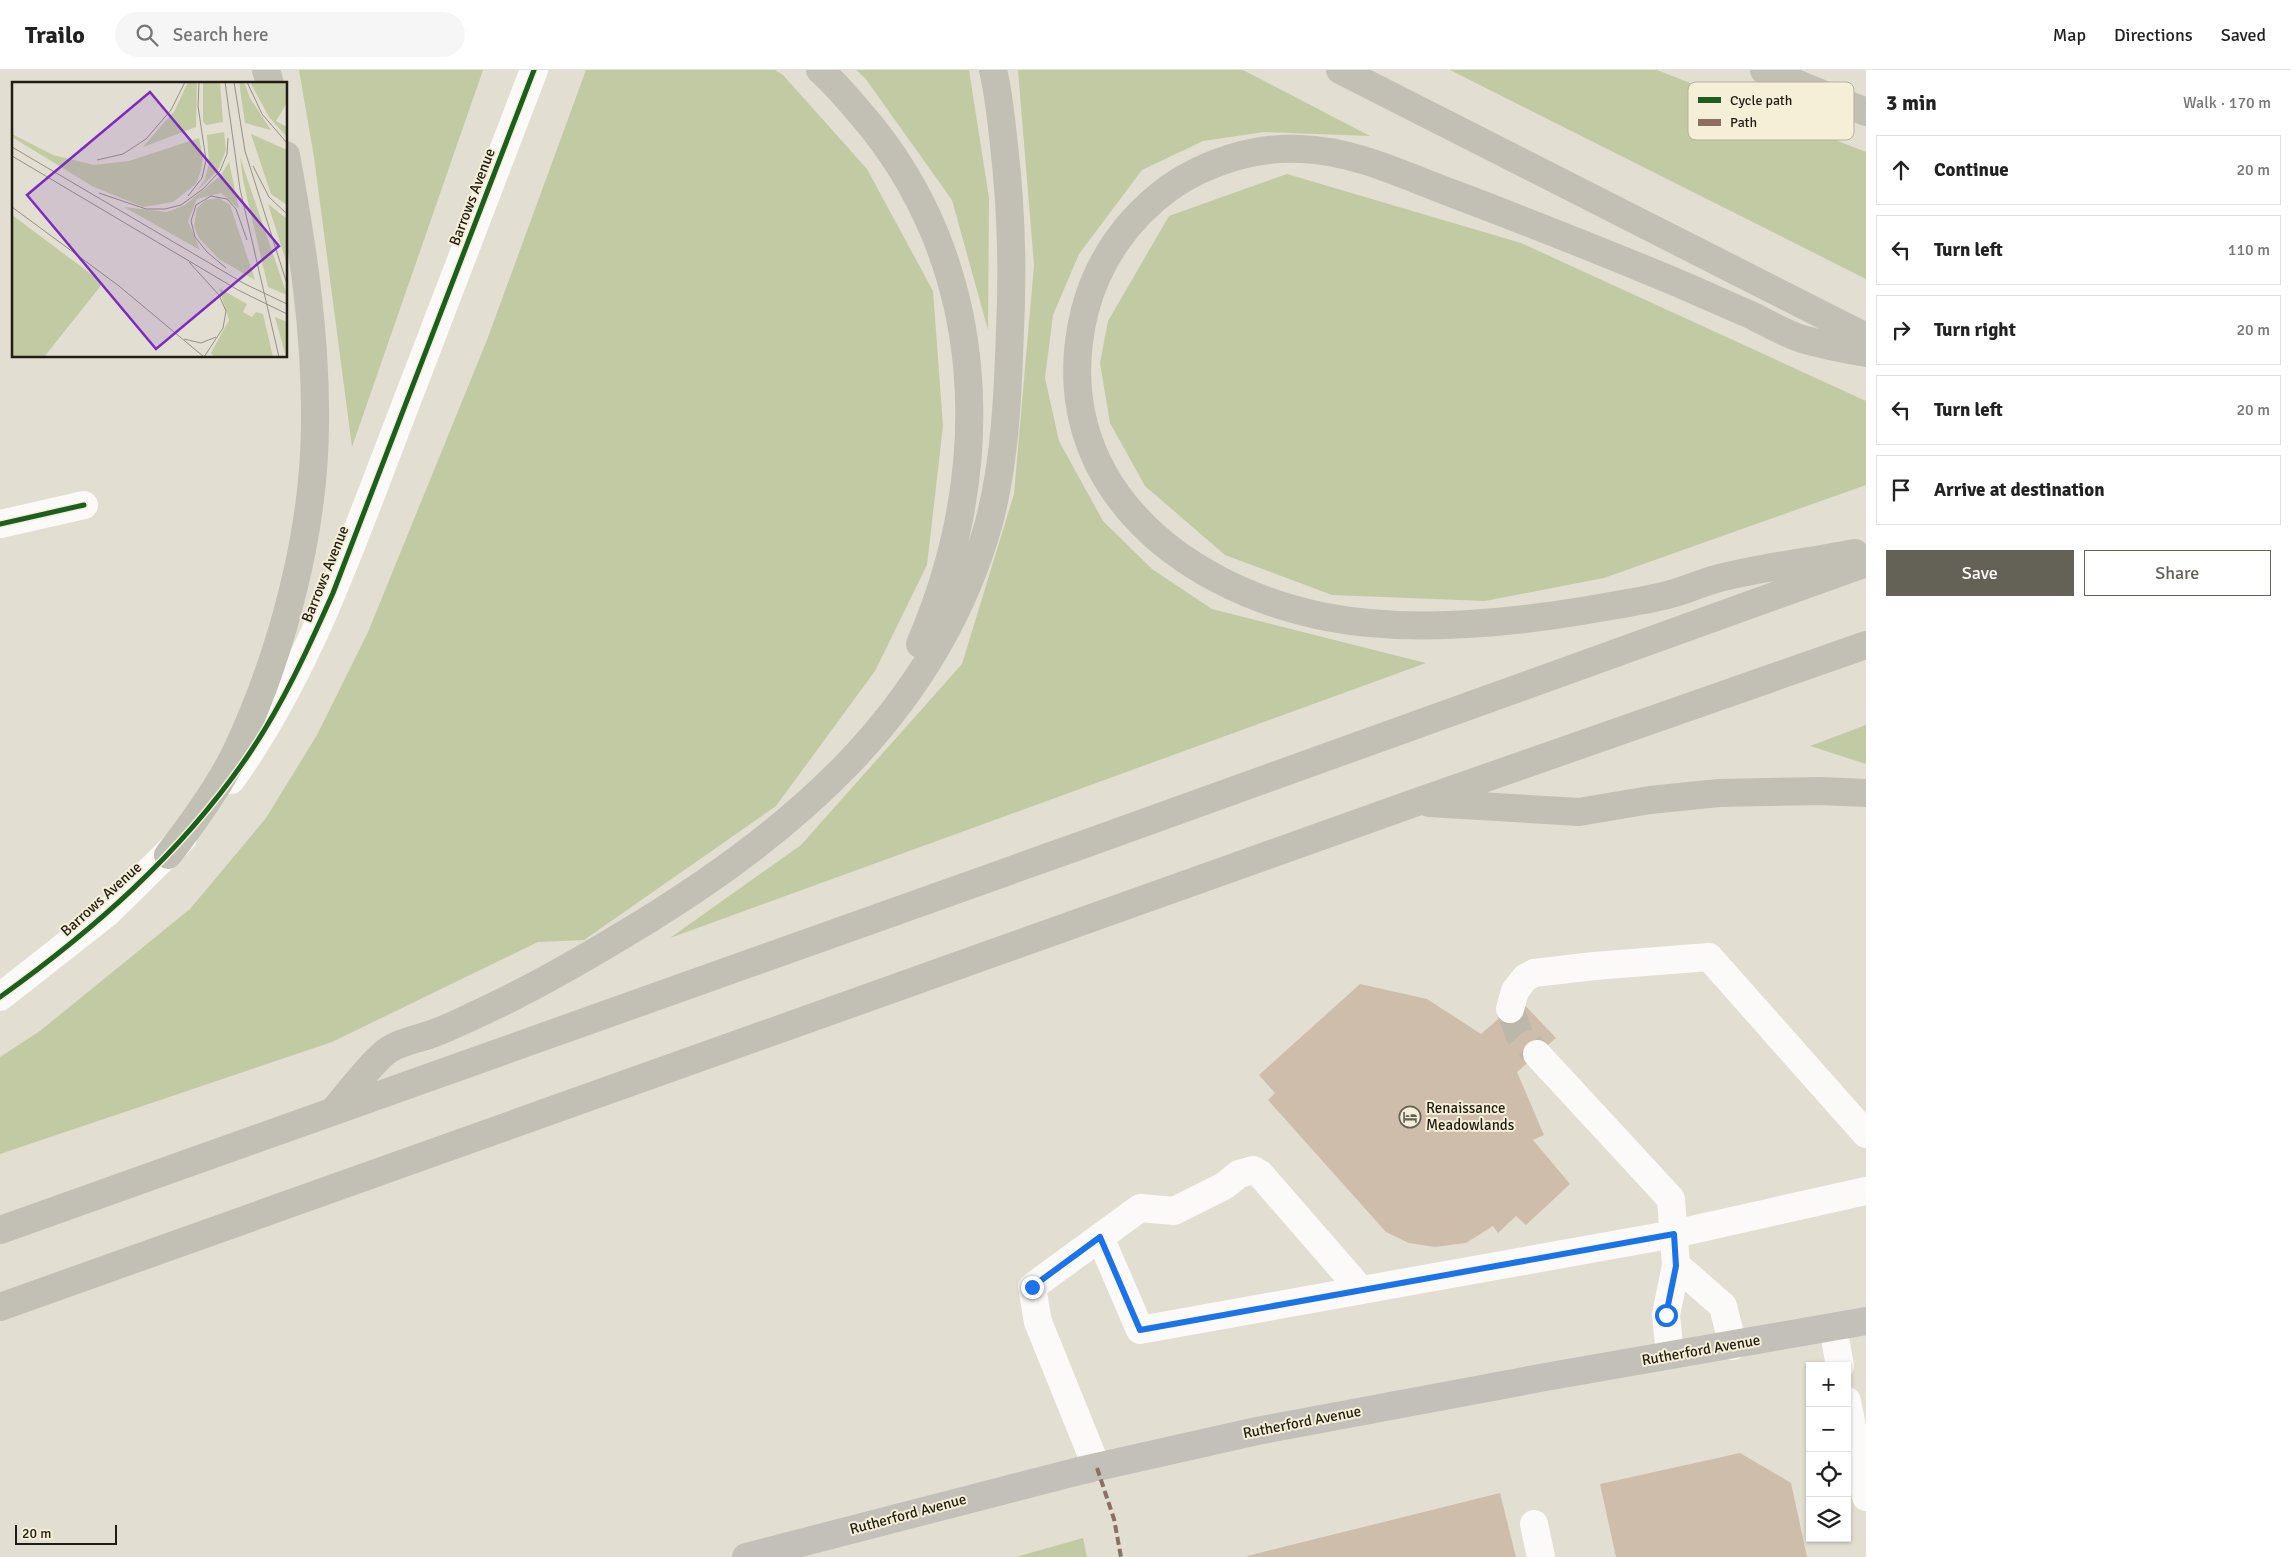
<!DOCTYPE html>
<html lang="en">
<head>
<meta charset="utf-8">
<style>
	:root { --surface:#fff; --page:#f6f6f6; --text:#222; --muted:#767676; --line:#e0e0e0; --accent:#646157 }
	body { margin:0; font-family:Signika,sans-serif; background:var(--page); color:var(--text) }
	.controls { position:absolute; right:15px; bottom:15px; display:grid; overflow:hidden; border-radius:0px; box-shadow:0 1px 4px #0004 }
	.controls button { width:45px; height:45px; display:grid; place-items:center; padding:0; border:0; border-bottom:1px solid var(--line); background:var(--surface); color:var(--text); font:25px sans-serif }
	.scale { position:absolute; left:15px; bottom:12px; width:102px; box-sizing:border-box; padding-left:5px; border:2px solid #201d15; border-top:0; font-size:14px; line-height:18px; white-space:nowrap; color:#201d15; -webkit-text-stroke:4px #f6efd7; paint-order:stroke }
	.stop { position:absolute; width:15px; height:15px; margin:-11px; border:4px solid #1a73e8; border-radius:50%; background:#fff }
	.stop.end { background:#1a73e8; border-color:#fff; box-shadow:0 1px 5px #0008 }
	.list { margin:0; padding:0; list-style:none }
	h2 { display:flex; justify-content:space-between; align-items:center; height:65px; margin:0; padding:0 20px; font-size:21px }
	h2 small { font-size:16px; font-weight:400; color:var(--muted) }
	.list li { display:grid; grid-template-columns:32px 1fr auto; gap:15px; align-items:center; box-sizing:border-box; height:70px; margin:0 10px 10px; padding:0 10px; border:1px solid var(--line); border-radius:0px }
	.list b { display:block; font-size:19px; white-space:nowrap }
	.list em { font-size:16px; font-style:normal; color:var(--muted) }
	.actions { display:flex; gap:10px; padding:15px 20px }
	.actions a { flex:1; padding:11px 0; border:1px solid var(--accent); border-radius:0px; text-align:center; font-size:18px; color:var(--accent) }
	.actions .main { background:var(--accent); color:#fff }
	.icon { flex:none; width:28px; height:28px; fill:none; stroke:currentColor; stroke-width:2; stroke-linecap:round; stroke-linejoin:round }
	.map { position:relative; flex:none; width:1866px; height:1487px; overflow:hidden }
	header { display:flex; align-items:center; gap:30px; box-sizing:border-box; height:70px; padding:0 25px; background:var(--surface); border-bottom:1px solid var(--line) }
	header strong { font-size:24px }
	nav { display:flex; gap:28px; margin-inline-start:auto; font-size:18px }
	.search { width:350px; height:45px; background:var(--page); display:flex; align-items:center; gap:12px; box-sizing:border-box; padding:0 18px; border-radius:28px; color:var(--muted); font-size:19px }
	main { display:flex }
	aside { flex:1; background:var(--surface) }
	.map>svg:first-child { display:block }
	.green { fill:#c2caa4 }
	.building { fill:#cfbdac }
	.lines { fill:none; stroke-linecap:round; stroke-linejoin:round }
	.minor-tunnel { stroke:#bbb7ab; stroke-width:28; stroke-dasharray:28 14; stroke-linecap:butt }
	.minor { stroke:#fbfaf8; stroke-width:28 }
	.major { stroke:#c2c0b9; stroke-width:28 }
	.highway { stroke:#c2bfb5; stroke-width:28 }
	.quiet { stroke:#8d6e63; stroke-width:4; stroke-dasharray:8 4; stroke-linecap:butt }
	.cycleway-casing { stroke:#f6efd7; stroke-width:8 }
	.cycleway { stroke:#1b5e20; stroke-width:5 }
	.route { stroke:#1a73e8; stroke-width:6 }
	.labels { text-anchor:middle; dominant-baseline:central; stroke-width:4; stroke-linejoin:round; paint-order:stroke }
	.street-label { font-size:15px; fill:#201d15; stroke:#f6efd7 }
	.poi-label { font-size:15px; fill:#201d15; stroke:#f6efd7; text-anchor:start }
	.inset-road { fill:none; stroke:#949186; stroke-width:1 }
	.view { fill:#7b2cbf; fill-opacity:0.15; stroke:#7b2cbf; stroke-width:2.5 }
	.inset-edge { fill:none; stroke:#201d15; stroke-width:2.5 }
	.key { fill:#f6efd7; stroke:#b6b09d; stroke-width:1 }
	.key-label { font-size:14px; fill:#201d15 }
</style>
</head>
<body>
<header>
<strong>Trailo</strong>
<div class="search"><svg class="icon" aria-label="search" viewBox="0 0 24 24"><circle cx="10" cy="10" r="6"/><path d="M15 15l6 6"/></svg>Search here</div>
<nav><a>Map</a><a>Directions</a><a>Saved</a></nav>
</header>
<main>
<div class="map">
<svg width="1866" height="1487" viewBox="0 0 1866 1487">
	<rect width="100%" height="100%" fill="#e2ded1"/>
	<!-- green -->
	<path class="green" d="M299,0H483L352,377L314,87Z
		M586,0H775L783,5L867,99L933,221L943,356L927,495L875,601L776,736L584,870L538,872L332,972L0,1084V987L40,961L190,839L266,748L317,665L368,562L487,270Z
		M856,0H969L989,128L988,260L952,130L865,8Z
		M1018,0H1243L1370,66L1264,62L1203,71L1142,100L1079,184L1053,245L1045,308L1059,371L1103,451L1152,499L1212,539L1426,593L670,868L801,775L962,594L1014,424L1034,195Z
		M1450,0H1657L1866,82V209Z
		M1287,104L1521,173L1866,331V415L1604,508L1485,531L1332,525L1225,485L1145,416L1110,353L1100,293L1108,251L1169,146Z
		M1866,655V694L1810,676Z
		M1083,1468L1087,1487H1016Z"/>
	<!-- building -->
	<path class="building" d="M1360,914L1427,929L1481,964L1520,930L1556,968L1517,1002L1544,1065L1533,1070L1570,1114L1526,1155L1516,1146L1498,1163L1493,1156L1466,1173L1435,1177L1409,1173L1386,1162L1268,1030L1275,1023L1259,1005Z
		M1740,1383L1791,1413L1807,1487H1616L1600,1414Z
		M1500,1423L1516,1487H1247V1486Z"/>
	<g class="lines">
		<!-- minor-tunnel -->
		<path class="minor-tunnel" d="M1510,939L1519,964L1537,984"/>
		<!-- minor -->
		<path class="minor" d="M0,454L84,435
			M231,710C305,607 347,487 392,370C439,247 487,123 534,0
			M0,927L107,843L183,768
			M1510,939L1515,921L1525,908L1534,903L1594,896L1709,887L1866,1064
			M1537,984L1671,1129L1676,1195L1666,1245L1670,1285
			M1100,1167L1140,1260L1674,1164L1866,1121
			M1676,1195L1723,1236L1733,1276
			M1833,1257L1840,1296
			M1847,1331L1866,1427
			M1097,1398L1038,1252L1032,1217L1140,1138L1174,1141L1224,1116L1239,1104L1253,1100L1260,1104L1361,1220
			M1534,1454L1541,1487"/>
		<!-- major -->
		<path class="major" d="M746,1487L1079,1401L1257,1361L1551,1306L1866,1251"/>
		<!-- highway -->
		<path class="highway" d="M266,0L270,14
			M820,0C835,13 848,29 861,44C990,193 996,399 920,574
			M1340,0L1866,267
			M1764,0L1866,42
			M1855,483C1809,492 1761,497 1716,509C1701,513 1686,520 1671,524C1644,531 1616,535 1588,540C1505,554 1409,563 1326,547C1176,517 1043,407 1085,240C1098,190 1128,148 1169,118C1206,92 1256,76 1302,79C1355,81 1405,106 1454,124C1528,152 1601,181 1673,211C1699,222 1725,234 1751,245C1767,253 1784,263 1802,269C1823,275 1845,279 1866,283
			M1429,733L1579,742L1650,730L1719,723L1821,721L1866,723
			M168,785C193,753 217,720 235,684C282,585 315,461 315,352C316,262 302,173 286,85
			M335,1039C346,1026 377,986 390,979C401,972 416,969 429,965C444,960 458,953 473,946C524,923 575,894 623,865C786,768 934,646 988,456C1005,395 1008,323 1010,259C1013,198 1011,136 1004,75C1001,50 999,24 993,0
			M0,1160L1082,775L1866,493
			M0,1237L1417,732L1866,575"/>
		<!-- quiet -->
		<path class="quiet" d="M1097,1398L1114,1449L1121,1487"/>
		<!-- cycleway casing -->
		<g class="cycleway-casing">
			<path id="cycleway" d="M0,454L84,435
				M0,927C94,860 181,783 247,687C282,636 308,579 333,523L534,0"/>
		</g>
		<!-- cycleway -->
		<use href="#cycleway" class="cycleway"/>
	</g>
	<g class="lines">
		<!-- route -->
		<path class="route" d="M1032,1217L1100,1167L1140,1260L1674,1164L1676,1196L1666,1245"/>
	</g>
	<!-- icons -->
	<defs>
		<g id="hotel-ring" transform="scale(1.125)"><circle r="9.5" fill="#f6efd7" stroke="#646157" stroke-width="1.5"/><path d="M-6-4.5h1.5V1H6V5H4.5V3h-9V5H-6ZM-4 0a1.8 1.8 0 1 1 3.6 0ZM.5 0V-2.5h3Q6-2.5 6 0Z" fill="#646157"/></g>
	</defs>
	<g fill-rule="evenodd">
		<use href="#hotel-ring" x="1410" y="1047"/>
	</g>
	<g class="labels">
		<!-- street labels -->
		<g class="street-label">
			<text transform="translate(472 127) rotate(-69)">Barrows Avenue</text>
			<text transform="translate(325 504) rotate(-68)">Barrows Avenue</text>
			<text transform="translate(101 829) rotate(-42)">Barrows Avenue</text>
			<text transform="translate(1701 1280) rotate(-10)">Rutherford Avenue</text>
			<text transform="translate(1302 1352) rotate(-11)">Rutherford Avenue</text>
			<text transform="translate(908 1444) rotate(-15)">Rutherford Avenue</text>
		</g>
		<!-- poi labels -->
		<g class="poi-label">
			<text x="1426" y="1038">Renaissance<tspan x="1426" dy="17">Meadowlands</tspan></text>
		</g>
	</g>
	<!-- overview -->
	<g transform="translate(12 12)">
		<rect width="275" height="275" fill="#e2ded1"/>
		<path d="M176,0H185L184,45L131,65L163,28ZM191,0H208L211,40L194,43L191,40ZM227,0H232L238,16L259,48L233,41ZM238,0H275V21L264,39L275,45V55L257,35ZM212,50L214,68L206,88L185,109L193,97L197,82L195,53ZM0,52L41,73L82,83L117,79L187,56L191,75L189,88L184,102L161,120L131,125L80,104L0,55ZM239,52L275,68V123L259,112ZM228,75L237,102L275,213L256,205L231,98ZM217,80L227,127L209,111L185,117L176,139L188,168L112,125L155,130L173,123L208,94ZM207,116L218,123L243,198L207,177L187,156L182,144L185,126L194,118ZM256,122L275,137L274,179ZM0,133L91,201L32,275H0ZM207,206L235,222L231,230L240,235L244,230L251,232L261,275H202L199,271L217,238ZM263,235L275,240V275H274Z" fill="#c2caa4"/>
		<path class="inset-road" d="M213,0L228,107L267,275M222,0L233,69L275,202M235,0L250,32L275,61M0,65L233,202L275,222M0,74L226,208L275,232M85,78L111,72L134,57L159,28L173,0M241,84L257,115L275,132M87,111L134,127H153L169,123L191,107L208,89L215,72L216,56M176,114L190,96L194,78L186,24L187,0M0,125L107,204L192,275M177,180L207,213L214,229L211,246L192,275M214,186L195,170L183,155L179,139L184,123L199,114L215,117L224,127L235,158M172,257L189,261L204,255"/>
		<path class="view" d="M138,10L267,164L144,267L15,113Z"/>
		<rect width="275" height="275" class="inset-edge"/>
	</g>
	<!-- legend -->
	<rect x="1688" y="12" width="166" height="58" rx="8" class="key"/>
	<rect x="1698" y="27" width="23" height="6" fill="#1b5e20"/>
	<rect x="1698" y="49" width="23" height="7" fill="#8d6e63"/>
	<g class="key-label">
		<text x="1730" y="35">Cycle path</text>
		<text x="1730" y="57">Path</text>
	</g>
</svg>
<div class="controls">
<button>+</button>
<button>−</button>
<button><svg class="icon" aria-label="locate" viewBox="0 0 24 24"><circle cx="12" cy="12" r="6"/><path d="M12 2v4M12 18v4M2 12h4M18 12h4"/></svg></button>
<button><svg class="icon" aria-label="layers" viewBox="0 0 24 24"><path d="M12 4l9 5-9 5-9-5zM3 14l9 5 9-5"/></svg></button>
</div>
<div class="scale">20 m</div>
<div class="stop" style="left:1666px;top:1245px"></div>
<div class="stop end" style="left:1032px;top:1217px"></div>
</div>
<aside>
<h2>3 min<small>Walk · 170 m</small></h2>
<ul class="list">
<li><svg class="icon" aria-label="ahead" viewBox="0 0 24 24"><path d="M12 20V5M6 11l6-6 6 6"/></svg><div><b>Continue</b></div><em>20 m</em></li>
<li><svg class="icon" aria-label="left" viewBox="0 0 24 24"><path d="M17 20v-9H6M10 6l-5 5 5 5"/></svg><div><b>Turn left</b></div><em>110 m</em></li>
<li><svg class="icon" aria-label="right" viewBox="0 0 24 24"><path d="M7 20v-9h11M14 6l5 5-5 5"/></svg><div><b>Turn right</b></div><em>20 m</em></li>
<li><svg class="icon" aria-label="left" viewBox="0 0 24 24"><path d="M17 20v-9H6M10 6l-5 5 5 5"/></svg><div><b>Turn left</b></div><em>20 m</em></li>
<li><svg class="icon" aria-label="arrive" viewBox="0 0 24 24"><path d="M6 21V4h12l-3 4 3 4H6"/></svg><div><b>Arrive at destination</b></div></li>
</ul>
<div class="actions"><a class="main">Save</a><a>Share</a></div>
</aside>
</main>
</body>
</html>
